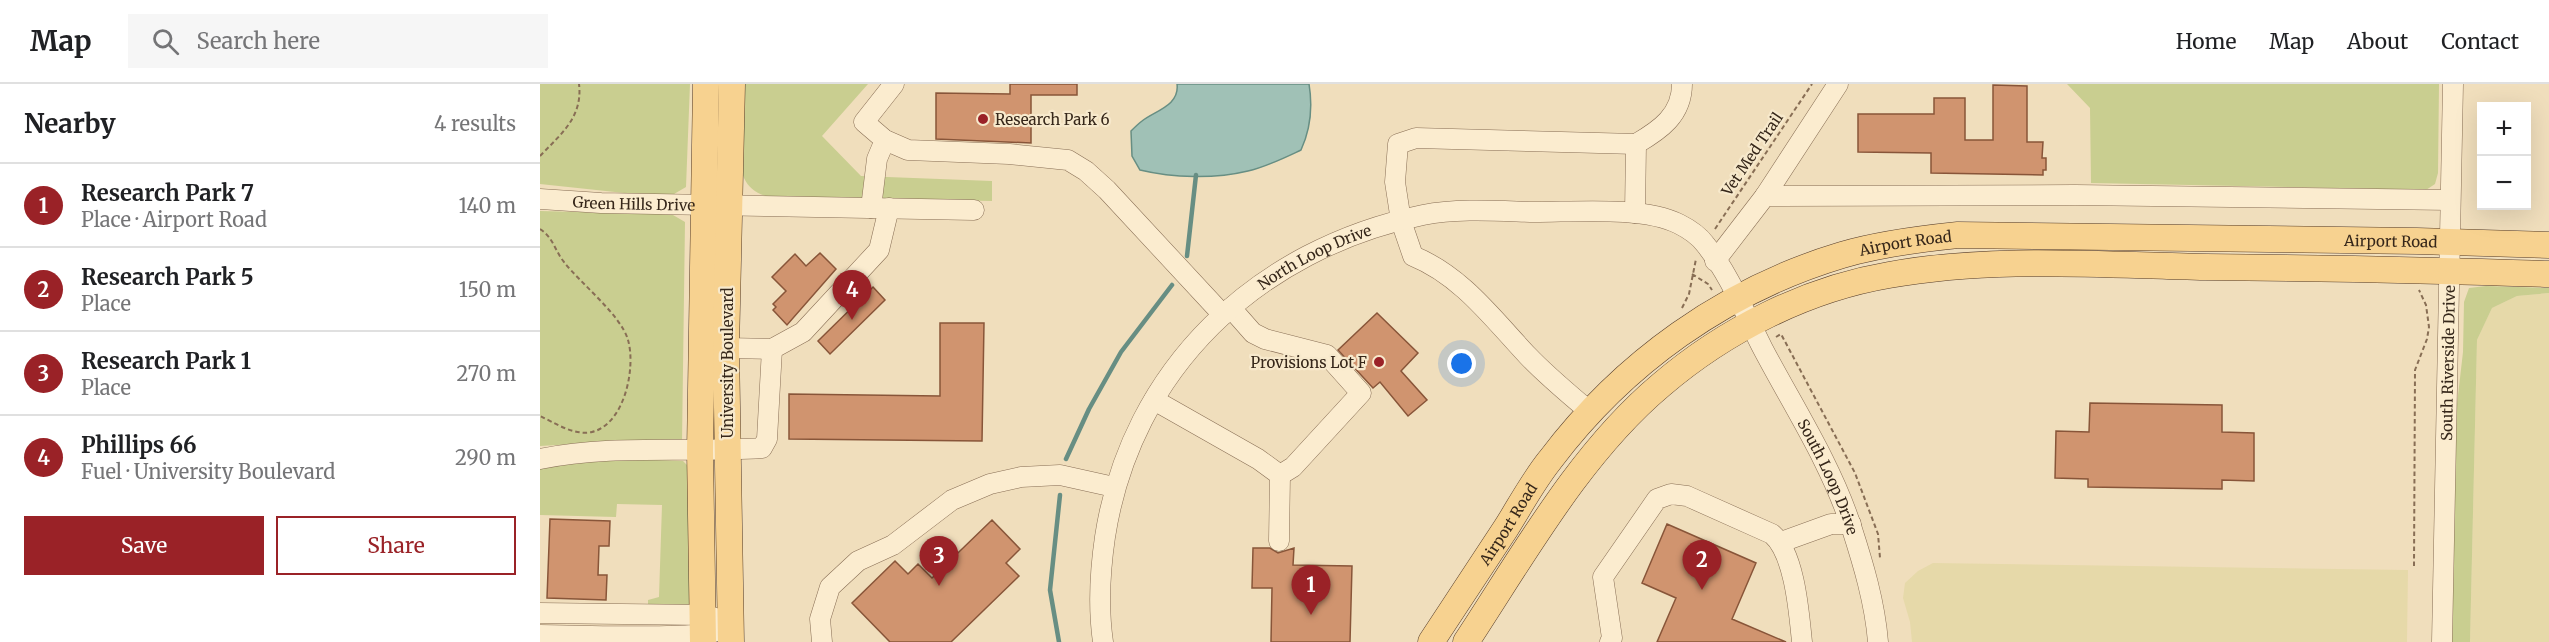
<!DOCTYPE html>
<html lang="en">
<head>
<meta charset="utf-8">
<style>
	:root { --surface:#fff; --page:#f6f6f6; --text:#202124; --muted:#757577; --line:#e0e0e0; --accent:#9a2227 }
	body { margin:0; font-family:Merriweather,serif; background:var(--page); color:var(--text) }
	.controls { position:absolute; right:18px; top:18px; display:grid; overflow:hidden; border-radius:0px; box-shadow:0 6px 24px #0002 }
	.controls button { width:54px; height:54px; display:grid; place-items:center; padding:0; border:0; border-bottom:2px solid var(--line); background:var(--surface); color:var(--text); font:30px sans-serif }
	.you { position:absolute; left:922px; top:280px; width:21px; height:21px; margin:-15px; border:4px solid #fff; border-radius:50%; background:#1a73e8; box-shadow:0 0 0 9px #1a73e833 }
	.badge { display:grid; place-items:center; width:39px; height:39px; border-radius:50%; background:var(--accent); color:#fff; font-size:20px; font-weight:700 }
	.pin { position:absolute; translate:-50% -50px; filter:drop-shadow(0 2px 3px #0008) }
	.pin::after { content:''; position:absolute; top:32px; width:21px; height:18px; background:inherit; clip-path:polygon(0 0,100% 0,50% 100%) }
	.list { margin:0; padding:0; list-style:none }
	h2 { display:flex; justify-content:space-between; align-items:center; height:78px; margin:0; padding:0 24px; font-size:26px }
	h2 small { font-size:20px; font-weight:400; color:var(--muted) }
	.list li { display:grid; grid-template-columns:39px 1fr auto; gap:18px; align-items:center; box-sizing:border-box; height:84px; padding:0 24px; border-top:2px solid var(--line) }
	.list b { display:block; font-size:22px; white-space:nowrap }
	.list p { margin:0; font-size:20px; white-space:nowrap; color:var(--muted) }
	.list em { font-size:20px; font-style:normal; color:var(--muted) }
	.actions { display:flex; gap:12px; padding:18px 24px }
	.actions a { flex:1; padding:14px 0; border:2px solid var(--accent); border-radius:0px; text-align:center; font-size:21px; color:var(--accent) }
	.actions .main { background:var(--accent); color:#fff }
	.icon { flex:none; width:33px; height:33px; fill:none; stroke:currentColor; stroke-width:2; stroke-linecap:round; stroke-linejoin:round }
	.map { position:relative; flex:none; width:2009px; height:558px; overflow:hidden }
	header { display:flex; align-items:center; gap:36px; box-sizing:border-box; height:84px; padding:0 30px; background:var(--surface); border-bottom:2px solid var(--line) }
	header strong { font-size:28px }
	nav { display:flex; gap:33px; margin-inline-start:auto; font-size:21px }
	.search { width:420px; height:54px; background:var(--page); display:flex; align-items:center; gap:15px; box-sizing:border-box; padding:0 21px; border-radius:0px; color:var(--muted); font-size:22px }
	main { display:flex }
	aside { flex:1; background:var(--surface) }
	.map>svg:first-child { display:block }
	.farmland { fill:#e6d9a9 }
	.green { fill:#c9ce90 }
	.water { fill:#a0c1b6; stroke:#678e83; stroke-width:1.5 }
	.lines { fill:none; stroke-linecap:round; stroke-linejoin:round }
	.stream { stroke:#678e83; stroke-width:4.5 }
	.building { fill:#d0946f; stroke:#885539; stroke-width:1.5 }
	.minor-casing { stroke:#886e55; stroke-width:21 }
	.major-casing { stroke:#553c2a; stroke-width:27 }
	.path { stroke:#886e55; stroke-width:2; stroke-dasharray:4.5 3; stroke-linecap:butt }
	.minor { stroke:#fbeccf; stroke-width:20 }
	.major { stroke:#f7d290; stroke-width:26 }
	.poi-dot { fill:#9a2227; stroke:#f7e9cc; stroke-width:2 }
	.labels { text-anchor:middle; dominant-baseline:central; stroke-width:4.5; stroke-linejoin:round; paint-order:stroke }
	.poi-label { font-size:15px; fill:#36271a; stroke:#f7e9cc; text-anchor:start }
	.street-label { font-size:15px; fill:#36271a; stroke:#f7e9cc }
</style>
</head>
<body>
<header>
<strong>Map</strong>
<div class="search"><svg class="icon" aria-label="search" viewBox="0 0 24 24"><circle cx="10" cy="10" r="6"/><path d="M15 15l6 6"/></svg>Search here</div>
<nav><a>Home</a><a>Map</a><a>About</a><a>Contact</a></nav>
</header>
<main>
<aside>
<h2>Nearby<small>4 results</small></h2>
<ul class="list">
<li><span class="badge">1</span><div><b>Research Park 7</b><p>Place · Airport Road</p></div><em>140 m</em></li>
<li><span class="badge">2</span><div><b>Research Park 5</b><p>Place</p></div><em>150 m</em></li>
<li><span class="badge">3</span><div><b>Research Park 1</b><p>Place</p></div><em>270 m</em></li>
<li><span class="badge">4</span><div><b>Phillips 66</b><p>Fuel · University Boulevard</p></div><em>290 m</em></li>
</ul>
<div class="actions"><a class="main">Save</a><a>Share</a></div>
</aside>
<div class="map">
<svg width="2009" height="558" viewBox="0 0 2009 558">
	<rect width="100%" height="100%" fill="#f0debc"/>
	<!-- farmland -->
	<path class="farmland" d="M2009,209V558H1930L1937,256L1952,224L1977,212Z
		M1393,479L1868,486L1867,558H1372L1370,538L1363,514L1365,499L1378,487Z"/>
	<!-- green -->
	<path class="green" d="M0,0H150L146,103L134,110L122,113L0,100Z
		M201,0H328L282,52L321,92L452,97V117L229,113C218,110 209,105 204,94C194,70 200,26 201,0Z
		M1527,0H1899L1898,89L1895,100L1886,106L1551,99L1550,24Z
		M0,127L121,130L133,131L145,138L142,358L52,359L0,362Z
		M1946,202L2009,204V209L1977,212L1952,224L1937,256L1930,558H1910L1914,346L1923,268L1924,218L1929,204Z
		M65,374L143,377L150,384L154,516L144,524H108V516L119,513L122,421L77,420L76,433L0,431V382Z"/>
	<!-- water -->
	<path class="water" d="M637,0H769C773,24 771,44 761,66C744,74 726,83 708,87C675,95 633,94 600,86L592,72L591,47C594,44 598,40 602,37C614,27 640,22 637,0Z"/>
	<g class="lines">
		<!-- stream -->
		<path class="stream" d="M647,172L656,91
			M526,375L549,325L581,268L632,201
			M519,558L510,506L520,411"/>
	</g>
	<!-- building -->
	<path class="building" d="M470,0H537V11H491V59L396,55V9L470,10Z
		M1453,1L1487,2V58H1503L1502,74H1506V86H1503V91L1391,89V69L1318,68V30H1394V14H1425V56H1453Z
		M280,169L296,185L247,241L233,226L236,223L233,220L246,207L232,193L255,170L266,182Z
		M333,203L345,216L290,270L278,257Z
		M837,229L878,269L861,287L887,316L868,332L840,298L833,304L798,266Z
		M400,239H444L442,357L249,355V310L400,312Z
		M1550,319L1682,321V348L1714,349V397L1682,396V405L1548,403V395L1515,394L1516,347L1549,348Z
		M10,435L70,437L69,462H59L58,491H67L66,516L7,514Z
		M452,436L480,465L466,479L479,492L411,558H350L312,519L355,477L368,490L378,480L392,494Z
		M1127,440L1216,479L1192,535L1246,558H1117L1136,514L1102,499Z
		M713,464H730L738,469L754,464L753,481L812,482L810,558H731L732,504H712Z"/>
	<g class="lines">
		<!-- minor casing -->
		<g class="minor-casing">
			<g id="minor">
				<path d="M354,0L324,38L345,56L368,66L469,70L528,76L546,87L567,106L683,231"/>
				<path d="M1096,60C1120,46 1142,31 1142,0"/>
				<path d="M1225,112L1298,0"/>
				<path id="s1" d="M0,115L61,119L434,126"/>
				<path d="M331,124L337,75L345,56"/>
				<path d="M1175,177L1225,112L1535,111L1910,116"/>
				<path d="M691,224L713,249L725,255L787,271L821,309L753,383L740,391"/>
				<path d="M186,264L232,265L263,248L339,166L349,124"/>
				<path d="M614,316L718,375L740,391L739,457"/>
				<path d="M1050,328C1029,310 1007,292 988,272C953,235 922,192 873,172L861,137L855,98L858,60L876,54L1096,60L1095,129"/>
				<path d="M0,375C72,360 149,369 222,364L227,355L232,265"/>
				<path d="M1241,458L1291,440H1311"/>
				<path d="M0,529L164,531L175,534"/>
				<path d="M0,551C42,552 84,553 127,552C150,551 170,552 191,542"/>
				<path d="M282,558L280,535L290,503L318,477L353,461L412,416L450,400L481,393L520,391L574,403"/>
				<path id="s2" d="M563,558C558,523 560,487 565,453C591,284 718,165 883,131C919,124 958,127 995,128C1036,128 1104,122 1139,140C1149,145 1159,152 1165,160C1190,191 1205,230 1223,265C1253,322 1291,380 1311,442C1323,479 1335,519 1338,558"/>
				<path d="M1070,558L1072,554L1063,493L1117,415L1131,410L1147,412L1232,450C1255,470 1259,529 1262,558"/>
				<path id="s3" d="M1902,558L1913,0"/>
			</g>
		</g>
		<!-- major casing -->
		<g class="major-casing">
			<g id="major">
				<path d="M163,558L160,367L166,0"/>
				<path d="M191,558L186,264L192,0"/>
				<path id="s4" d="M891,558C916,520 941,482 966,444C980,422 993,397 1010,376C1083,279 1185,206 1302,171C1339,160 1379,155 1418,151L1877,157L2009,161"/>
				<path d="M926,558C984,470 1040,369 1121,301C1184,247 1266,205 1349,191C1453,172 1561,181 1666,183C1780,184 1895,186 2009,190"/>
			</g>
		</g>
		<!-- path -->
		<path class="path" d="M0,72C21,50 43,33 39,0
			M0,145C13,153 15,167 24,178C41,200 81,231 88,256C96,283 85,340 52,348C34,352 15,339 0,332
			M1175,145L1272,0
			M1152,190L1168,200L1172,206
			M1142,224L1149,210L1156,175
			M1236,253L1241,250L1315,389L1338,450L1340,474
			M1874,482L1875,286L1887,255L1889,243L1886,221L1879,206"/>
		<!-- minor -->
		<use href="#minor" class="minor"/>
		<!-- major -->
		<use href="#major" class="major"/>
	</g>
	<!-- markers -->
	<g class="poi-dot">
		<circle cx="443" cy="35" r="6"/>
		<circle cx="839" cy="278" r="6"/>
	</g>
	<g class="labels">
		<!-- poi labels -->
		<g class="poi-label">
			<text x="455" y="35">Research Park 6</text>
			<text x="827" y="278" text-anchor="end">Provisions Lot F</text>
		</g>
		<!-- street labels -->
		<g class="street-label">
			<text transform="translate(1212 70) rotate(-56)">Vet Med Trail</text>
			<text stroke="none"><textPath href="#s1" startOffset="94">Green Hills Drive</textPath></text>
			<text stroke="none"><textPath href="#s4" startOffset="1131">Airport Road</textPath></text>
			<text stroke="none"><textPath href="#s4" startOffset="645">Airport Road</textPath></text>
			<text stroke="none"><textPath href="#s2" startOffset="471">North Loop Drive</textPath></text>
			<text transform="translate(187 279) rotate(-90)">University Boulevard</text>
			<text stroke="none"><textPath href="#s3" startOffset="279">South Riverside Drive</textPath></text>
			<text stroke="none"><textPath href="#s2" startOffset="1143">South Loop Drive</textPath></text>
			<text stroke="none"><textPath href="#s4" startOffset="141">Airport Road</textPath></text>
		</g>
	</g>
</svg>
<div class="controls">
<button>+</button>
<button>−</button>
</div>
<div class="you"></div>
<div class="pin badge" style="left:771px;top:531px">1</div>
<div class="pin badge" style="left:1162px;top:506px">2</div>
<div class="pin badge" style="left:399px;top:502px">3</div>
<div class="pin badge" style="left:312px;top:236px">4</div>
</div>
</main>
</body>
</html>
